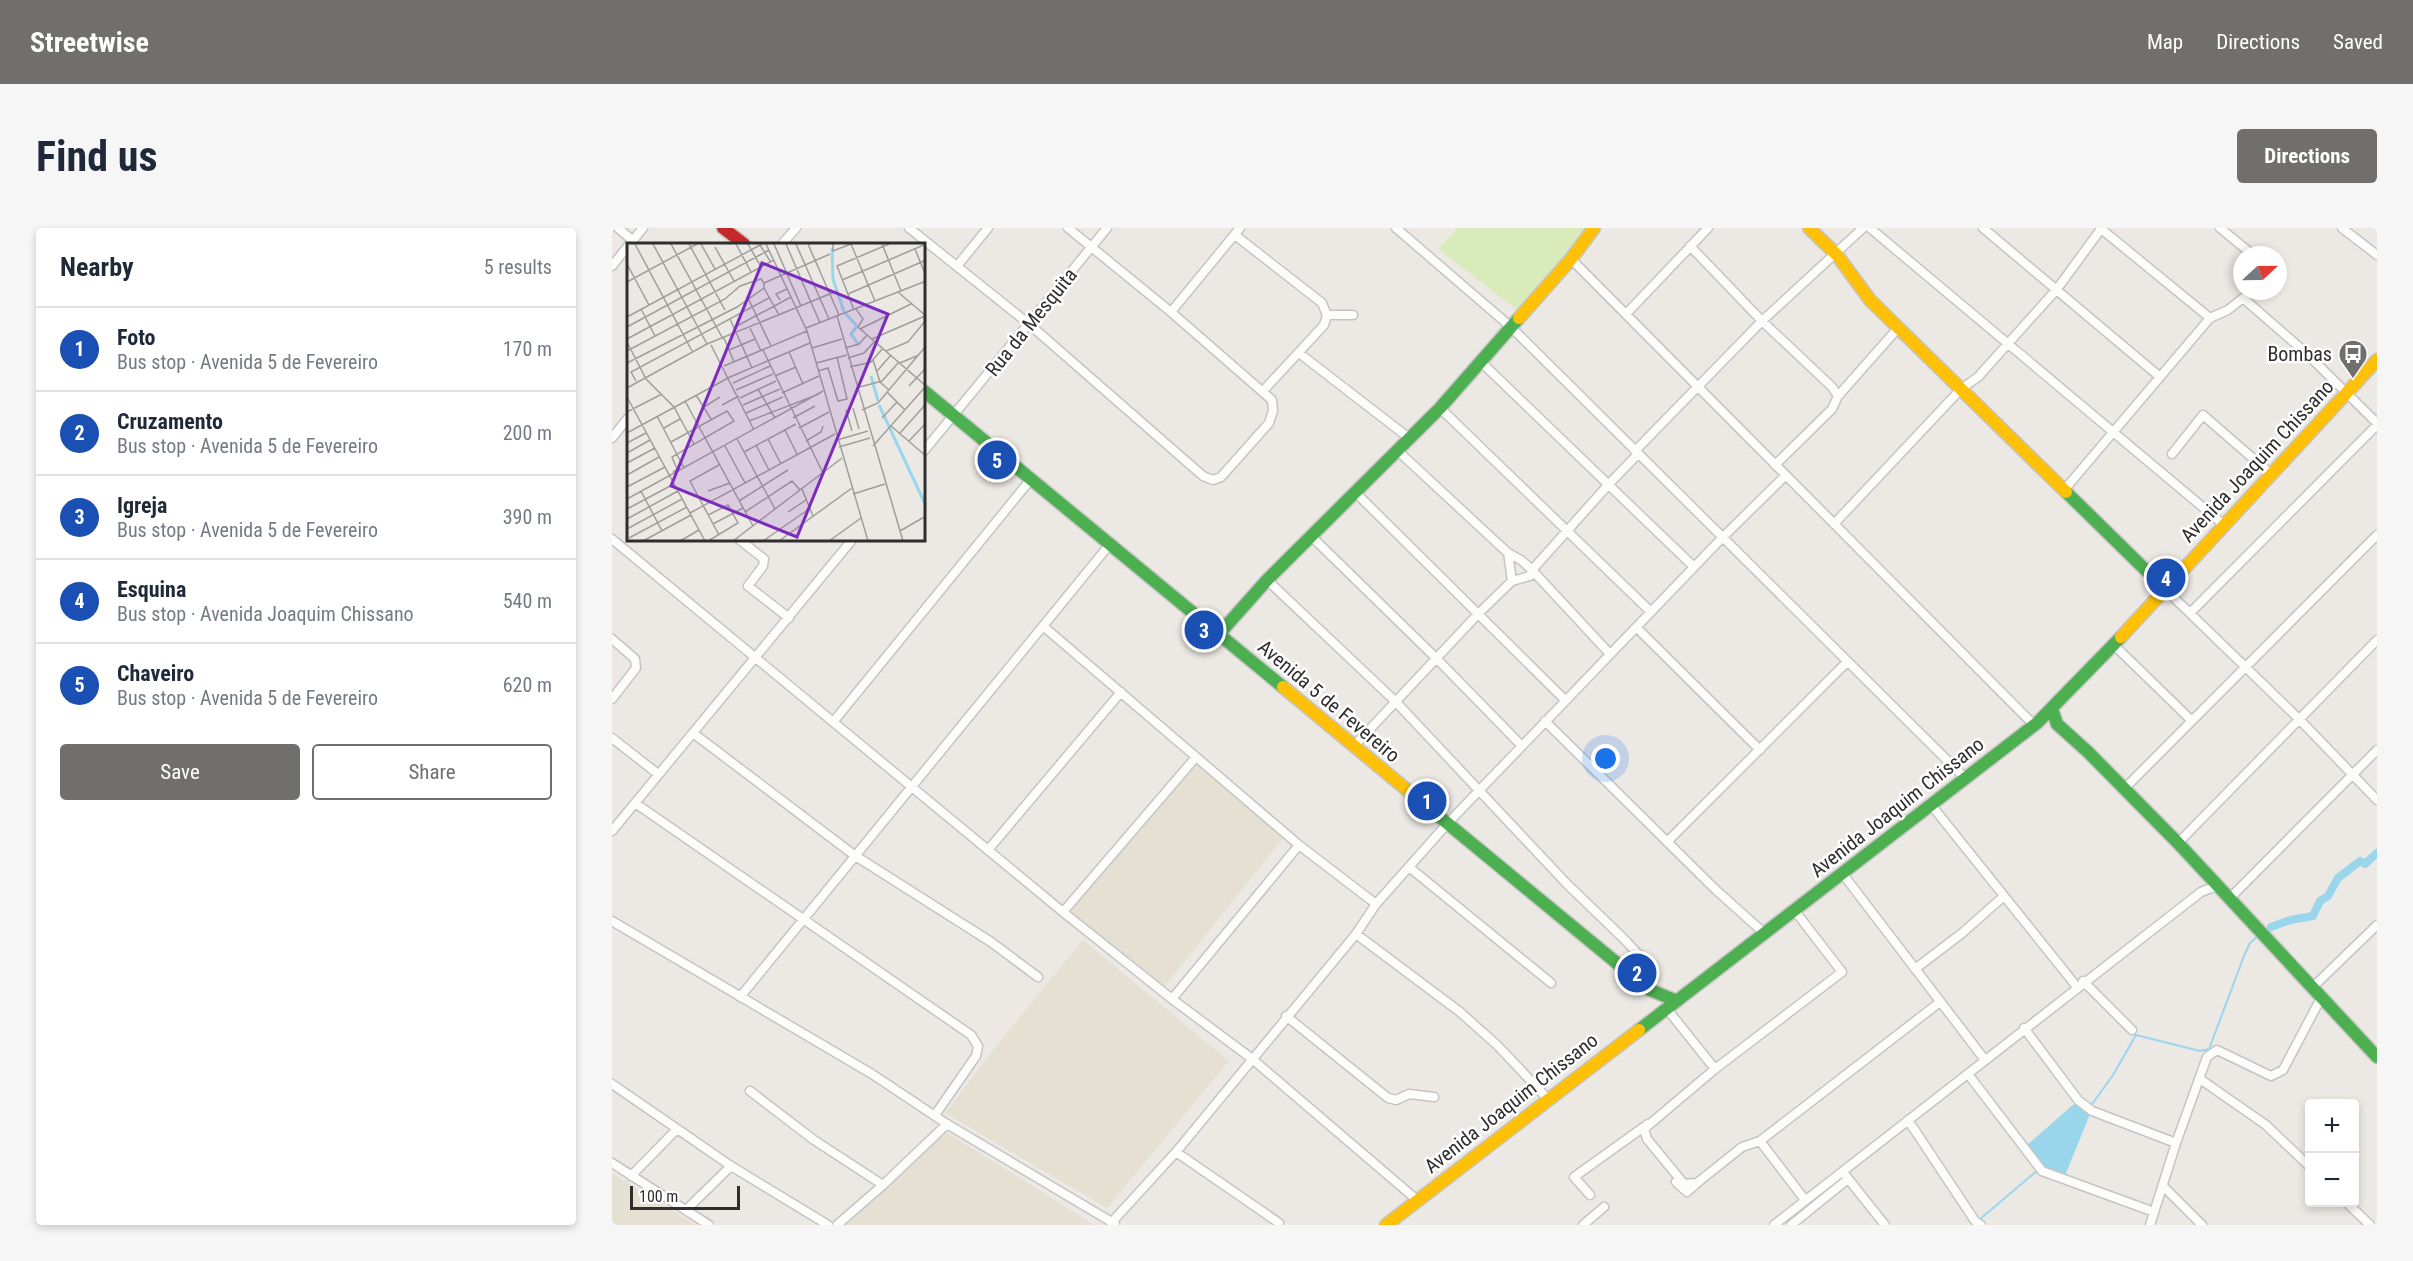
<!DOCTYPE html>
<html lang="en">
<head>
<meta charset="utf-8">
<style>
	:root { --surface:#fff; --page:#f6f6f7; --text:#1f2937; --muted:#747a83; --line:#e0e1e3; --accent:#706f6e }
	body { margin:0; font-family:"Roboto Condensed",sans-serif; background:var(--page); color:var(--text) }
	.controls { position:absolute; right:18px; bottom:18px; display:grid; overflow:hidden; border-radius:6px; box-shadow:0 3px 9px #0003 }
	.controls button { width:54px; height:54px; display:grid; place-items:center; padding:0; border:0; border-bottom:2px solid var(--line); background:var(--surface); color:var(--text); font:30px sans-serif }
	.compass { position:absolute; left:1621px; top:18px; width:54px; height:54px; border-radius:50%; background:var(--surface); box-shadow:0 3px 9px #0003; rotate:68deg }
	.scale { position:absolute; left:18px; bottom:15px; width:110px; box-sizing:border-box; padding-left:6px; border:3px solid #2e2e2e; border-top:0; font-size:16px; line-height:21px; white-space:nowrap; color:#2e2e2e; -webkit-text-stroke:4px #fff; paint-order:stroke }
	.you { position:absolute; left:994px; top:531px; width:21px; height:21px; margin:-15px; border:4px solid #fff; border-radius:50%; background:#1a73e8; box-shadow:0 0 0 9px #1a73e833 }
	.badge { display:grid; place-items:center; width:39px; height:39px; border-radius:50%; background:var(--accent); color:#fff; font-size:20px; font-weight:700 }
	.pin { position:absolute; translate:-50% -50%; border:3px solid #fff; box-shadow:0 2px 6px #0006 }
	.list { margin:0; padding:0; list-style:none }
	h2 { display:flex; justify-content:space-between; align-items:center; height:78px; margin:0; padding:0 24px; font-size:26px }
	h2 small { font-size:20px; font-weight:400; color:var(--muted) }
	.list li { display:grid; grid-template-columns:39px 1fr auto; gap:18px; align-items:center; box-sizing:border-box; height:84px; padding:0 24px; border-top:2px solid var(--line) }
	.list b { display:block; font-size:22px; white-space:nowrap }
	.list p { margin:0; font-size:20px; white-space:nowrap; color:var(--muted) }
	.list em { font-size:20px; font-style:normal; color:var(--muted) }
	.actions { display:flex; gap:12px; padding:18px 24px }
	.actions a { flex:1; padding:14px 0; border:2px solid var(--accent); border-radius:6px; text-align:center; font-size:21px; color:var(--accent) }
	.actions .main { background:var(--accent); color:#fff }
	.map { position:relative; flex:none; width:1765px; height:997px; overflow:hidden; border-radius:6px }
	header { display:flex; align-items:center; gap:36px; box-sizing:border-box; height:84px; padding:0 30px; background:var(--accent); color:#fff }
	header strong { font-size:28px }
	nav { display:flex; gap:33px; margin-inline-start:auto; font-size:21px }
	.intro { display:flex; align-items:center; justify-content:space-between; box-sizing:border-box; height:144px; padding:0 36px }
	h1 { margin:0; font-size:42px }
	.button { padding:15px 27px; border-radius:6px; background:var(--accent); color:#fff; font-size:21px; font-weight:700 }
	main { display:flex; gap:36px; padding:0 36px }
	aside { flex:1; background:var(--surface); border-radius:6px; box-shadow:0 3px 9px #0003 }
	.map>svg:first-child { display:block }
	.education { fill:#e6e0d3 }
	.pitch { fill:#d9eabb }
	.water { fill:#99d6ec }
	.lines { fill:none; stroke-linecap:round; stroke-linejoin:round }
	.stream { stroke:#99d6ec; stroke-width:2 }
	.canal { stroke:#99d6ec; stroke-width:8 }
	.street-casing { stroke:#c5c4c5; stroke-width:11 }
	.fast-casing { stroke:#c5c4c5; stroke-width:15 }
	.slow-casing { stroke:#c5c4c5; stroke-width:15 }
	.jam-casing { stroke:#c5c4c5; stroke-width:15 }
	.street { stroke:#fcfcfb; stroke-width:8 }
	.fast { stroke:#4caf50; stroke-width:12 }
	.slow { stroke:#ffc107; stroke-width:12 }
	.jam { stroke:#c62828; stroke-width:12 }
	.labels { text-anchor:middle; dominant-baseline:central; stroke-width:5; stroke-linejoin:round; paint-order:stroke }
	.street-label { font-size:20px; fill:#2e2e2e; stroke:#fff }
	.poi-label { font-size:20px; fill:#2e2e2e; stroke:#fff; text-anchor:end }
	.inset-river { fill:none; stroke:#99d6ec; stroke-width:3 }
	.inset-road { fill:none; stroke:#a09e9b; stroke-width:1.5 }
	.view { fill:#7b2cbf; fill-opacity:0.15; stroke:#7b2cbf; stroke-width:3 }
	.inset-edge { fill:none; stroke:#2e2e2e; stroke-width:3 }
</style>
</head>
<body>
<header>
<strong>Streetwise</strong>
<nav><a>Map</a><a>Directions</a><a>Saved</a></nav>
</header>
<div class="intro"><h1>Find us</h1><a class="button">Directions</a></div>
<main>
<aside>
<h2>Nearby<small>5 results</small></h2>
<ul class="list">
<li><span class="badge" style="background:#1a4fb4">1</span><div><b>Foto</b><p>Bus stop · Avenida 5 de Fevereiro</p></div><em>170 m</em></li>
<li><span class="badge" style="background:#1a4fb4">2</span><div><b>Cruzamento</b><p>Bus stop · Avenida 5 de Fevereiro</p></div><em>200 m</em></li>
<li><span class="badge" style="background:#1a4fb4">3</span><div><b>Igreja</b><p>Bus stop · Avenida 5 de Fevereiro</p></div><em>390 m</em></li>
<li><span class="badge" style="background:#1a4fb4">4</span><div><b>Esquina</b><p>Bus stop · Avenida Joaquim Chissano</p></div><em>540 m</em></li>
<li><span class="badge" style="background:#1a4fb4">5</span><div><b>Chaveiro</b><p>Bus stop · Avenida 5 de Fevereiro</p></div><em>620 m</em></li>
</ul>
<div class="actions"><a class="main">Save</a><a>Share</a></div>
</aside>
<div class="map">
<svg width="1765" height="997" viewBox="0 0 1765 997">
	<rect width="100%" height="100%" fill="#ece8e4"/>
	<!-- education -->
	<path class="education" d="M587,534L672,609L553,758L458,684Z
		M471,712L617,833L495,980L333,885L392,808Z
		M333,903L482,997H231Z
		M0,945L84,997H0Z"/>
	<!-- pitch -->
	<path class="pitch" d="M846,0H977L908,84L826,21Z"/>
	<!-- water -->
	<path class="water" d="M1463,875L1478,886L1452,950L1432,942L1413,919Z"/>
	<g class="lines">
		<!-- stream -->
		<path class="stream" d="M1653,703L1659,699
			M1478,879L1501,847L1524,807L1588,823L1597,821L1632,728L1638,715L1646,708
			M1367,992L1427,941"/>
		<!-- canal -->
		<path class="canal" d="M1659,699L1678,692L1701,688L1708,673L1716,668L1726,650L1748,633L1753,636L1765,625"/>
		<!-- street casing -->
		<g class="street-casing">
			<path id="street" d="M6,0L21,13
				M297,0L417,96L591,248L601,252L609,249L657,195L661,183L660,172L559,84L456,0
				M784,0L899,99L1354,551
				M1258,0L1612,297
				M1371,0L1548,149
				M1488,0L1598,90
				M1608,0L1641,27
				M1730,0L1765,27
				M623,7L710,75L715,87L712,97L651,163
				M18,16L31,0
				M170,16L184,0
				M1078,18L1150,93L1220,159L1226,168
				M959,31L1422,497
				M0,38L16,18
				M345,38L376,0
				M559,84L628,0
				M1014,86L1096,0
				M715,87H741
				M687,125L797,210
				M868,133L1082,339
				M828,180L1039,384
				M0,210L16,190
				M312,223L495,0
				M786,223L896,325L909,332L920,342L998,426
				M1023,223L1150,93L1251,0
				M1560,226L1591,187L1660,247
				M1163,237L1220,181L1226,168L1287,99
				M1453,261L1598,90L1616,82L1631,70L1694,125L1765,195
				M743,264L953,472
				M1222,296L1349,161L1366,149L1445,61L1489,1
				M699,308L825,431L910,518
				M0,311L451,684L560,771L639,830L805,972
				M128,312L152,331L151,338L136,358L177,390
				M655,352L783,473L955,656L1011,710L1026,726L1034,743L1029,755
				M900,353L918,348L920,342L997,256L1026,226
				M1553,361L1687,491L1765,572
				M1578,385L1765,197
				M431,398L687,617L764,676
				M1025,400L1148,522
				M0,411L23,431L24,440L0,471
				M1502,417L1580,493
				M222,493L419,251
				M933,493L1104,662L1152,705
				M81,505L242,627L379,714L426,749
				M0,510L46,546
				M742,518L866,386L900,353L896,325
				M1512,561L1765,307
				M23,575L359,807L366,818L364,828L323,887
				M1320,578L1465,759
				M0,603L240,312
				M1055,614L1234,435
				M1566,615L1765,412
				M376,622L509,464
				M797,639L939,755
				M1230,645L1373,832
				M1618,670L1765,522
				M1183,683L1230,744L1103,841L1032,901L1035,911L1072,956L1085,955L1130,919L1148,913L1328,774
				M451,684L584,529
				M0,693L260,846L335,896L503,996
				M744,706L848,784L886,818L936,871
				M1303,741L1349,706L1392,668
				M1471,753L1520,802
				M1700,760L1765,697
				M128,769L498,316
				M560,771L687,617
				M1055,781L1103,841
				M674,788L776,870L784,872L797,866L822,869
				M1412,800L1466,872L1480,883L1564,915
				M1356,846L1430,943L1542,984
				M1588,851L1654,897L1698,939
				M0,856L119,938L216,997
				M138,863L202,912L271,957
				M1296,892L1363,993L1369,997
				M1148,913L1193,972
				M564,924L667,995
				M0,935L97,997
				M19,948L65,901
				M1234,948L1273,997
				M1064,954L1075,964L1085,955
				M1551,958L1590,997
				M978,967L962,949L1036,896
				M1734,974L1758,997
				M74,982L119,938
				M500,994L564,924L744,706L764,676L835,596L1109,311L1173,248
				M225,997L271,957L335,896
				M971,997L992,979
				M1162,997L1589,664L1602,659L1610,661
				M1179,997L1236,951
				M1538,997L1564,915L1595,829L1605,822L1659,848L1671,842L1709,770"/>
		</g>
		<!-- fast casing -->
		<g class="fast-casing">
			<path id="fast" d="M312,163L671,459
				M1454,264L1553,361
				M607,406L655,352L828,180L907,90
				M1440,481L1445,496L1476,524L1566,615L1765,829
				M812,576L1029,755L1038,762L1065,773
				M1027,802L1425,495L1509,409"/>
		</g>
		<!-- slow casing -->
		<g class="slow-casing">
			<path id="slow" d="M1197,0L1225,27L1258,72L1454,264
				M907,90L959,31L982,0
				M1509,409L1765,132
				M671,459L812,576
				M774,997L1027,802"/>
		</g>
		<!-- jam casing -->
		<g class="jam-casing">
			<path id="jam" d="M111,0L132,16"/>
		</g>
		<!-- street -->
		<use href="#street" class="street"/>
		<!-- fast -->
		<use href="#fast" class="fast"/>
		<!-- slow -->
		<use href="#slow" class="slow"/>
		<!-- jam -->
		<use href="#jam" class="jam"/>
	</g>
	<!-- icons -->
	<defs>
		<g id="bus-pin" transform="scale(1.5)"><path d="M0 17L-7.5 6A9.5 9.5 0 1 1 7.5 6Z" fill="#706f6e" stroke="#fff"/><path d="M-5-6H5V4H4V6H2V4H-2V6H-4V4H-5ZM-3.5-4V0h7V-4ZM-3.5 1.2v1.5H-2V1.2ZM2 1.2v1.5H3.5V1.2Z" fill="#fff"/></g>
	</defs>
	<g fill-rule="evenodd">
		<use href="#bus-pin" x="1741" y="126"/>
	</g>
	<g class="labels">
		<!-- street labels -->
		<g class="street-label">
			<text transform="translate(419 94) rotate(-51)">Rua da Mesquita</text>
			<text transform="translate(1645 233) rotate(-47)">Avenida Joaquim Chissano</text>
			<text transform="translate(717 473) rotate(40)">Avenida 5 de Fevereiro</text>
			<text transform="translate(1285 579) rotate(-38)">Avenida Joaquim Chissano</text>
			<text transform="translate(899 875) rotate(-38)">Avenida Joaquim Chissano</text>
		</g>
		<!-- poi labels -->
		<g class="poi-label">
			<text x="1720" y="126">Bombas</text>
		</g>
	</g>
	<!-- overview -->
	<g transform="translate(15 15)">
		<rect width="298" height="298" fill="#ece8e4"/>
		<path class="inset-river" d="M205,5L206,36L217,69M218,70L230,83L224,91L231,101M244,133L251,158M252,162L299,263"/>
		<path class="inset-road" d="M8,1L65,108M26,1L80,101M44,1L96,96M62,1L98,67M74,1L88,26M109,1L124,29M121,1L134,24M139,1L180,88L241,298M147,1L174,63M159,1L193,80M169,1L202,76M181,1L212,72M206,1V8L224,1M224,1L248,58M255,1L274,48M133,2L143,18M88,4L107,38M288,6L299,33M0,21L22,62M215,37L299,1M0,39L70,1M137,45L152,72M271,49L299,73M221,51L299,17M121,55L144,103M153,57L149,51L160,46M14,66L28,93M229,66L236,76L231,84L299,143M227,67L210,23L262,1M210,73L276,298M0,74L135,1M103,76L125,125M0,84L142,7M108,84L164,54M123,85L134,108M179,85L299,38M233,86L284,61M97,95L107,119M0,96L147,17M245,96L298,73M0,99L19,136L47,164L67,201M84,102L127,187M185,105L215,96M218,105L232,101L240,92M102,107L128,96M136,107L196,230M0,108L98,56L113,43L134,36L137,40M259,108L281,99L299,77M162,109L176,141M221,115L237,110L248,98M246,117L253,139L262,147M0,120L110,64L137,45V40L203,11M189,120L220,112M273,120L292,112M97,123L180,88M223,124L244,119L256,105M191,128L201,125L211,158L220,156L210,114M250,128L264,112M148,133L169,124M9,138L4,129L142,55M106,140L143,123M282,143L299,125M0,145L80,101L210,48M229,145L255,138L272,119M131,146L148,175M109,147L146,131M260,149L278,167M155,150L192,133M69,152L84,176M0,154L78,298M113,155L149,138M58,158L126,283M95,162L112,153M116,162L153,146M77,164L93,154M226,165L232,186M219,167L225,188M235,167L251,160L299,103M0,169L35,151M119,170L156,154M30,173L57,225M166,175L188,163M255,175L270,159M122,178L192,151M264,183L299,213M37,185L53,176M172,185L202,169M158,187L170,211M0,190L103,134L183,100M273,190L299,161M110,196L148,266M141,196L154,221M210,197L241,188M179,198L194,189L196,183M282,198L299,180M44,199L100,168L107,178L45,214L50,226L46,229M0,200L19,190M129,202L142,227M98,203L118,240M246,203L299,143M212,204L243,195M117,209L169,181M0,210L23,197M0,220L28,205M0,232L32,214M0,244L38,224M175,246L186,273M14,248L35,288M81,248L103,240M226,251L258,241M0,256L196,148M112,258L161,227M0,266L47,241M118,269L165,238L173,247M161,269L179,257M63,270L208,191M81,272L101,262L111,280L81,298M0,276L51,248M86,281L116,265M0,286L55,256M273,288L299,273M92,292L63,238L92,222M2,295L60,264M16,298L64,272M53,298L72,287M106,298L215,215M136,298L182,266M152,298L225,245M202,298L234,275"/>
		<path class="view" d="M135,20L261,71L170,294L44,243Z"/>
		<rect width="298" height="298" class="inset-edge"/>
	</g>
</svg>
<div class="controls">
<button>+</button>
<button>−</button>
</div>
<svg class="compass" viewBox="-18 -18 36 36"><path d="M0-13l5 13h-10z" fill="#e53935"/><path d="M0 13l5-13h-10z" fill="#747a83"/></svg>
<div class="scale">100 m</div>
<div class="you"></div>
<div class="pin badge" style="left:815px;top:573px;background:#1a4fb4">1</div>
<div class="pin badge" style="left:1025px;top:745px;background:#1a4fb4">2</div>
<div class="pin badge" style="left:592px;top:402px;background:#1a4fb4">3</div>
<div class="pin badge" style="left:1554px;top:350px;background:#1a4fb4">4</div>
<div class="pin badge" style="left:385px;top:232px;background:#1a4fb4">5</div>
</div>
</main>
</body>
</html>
